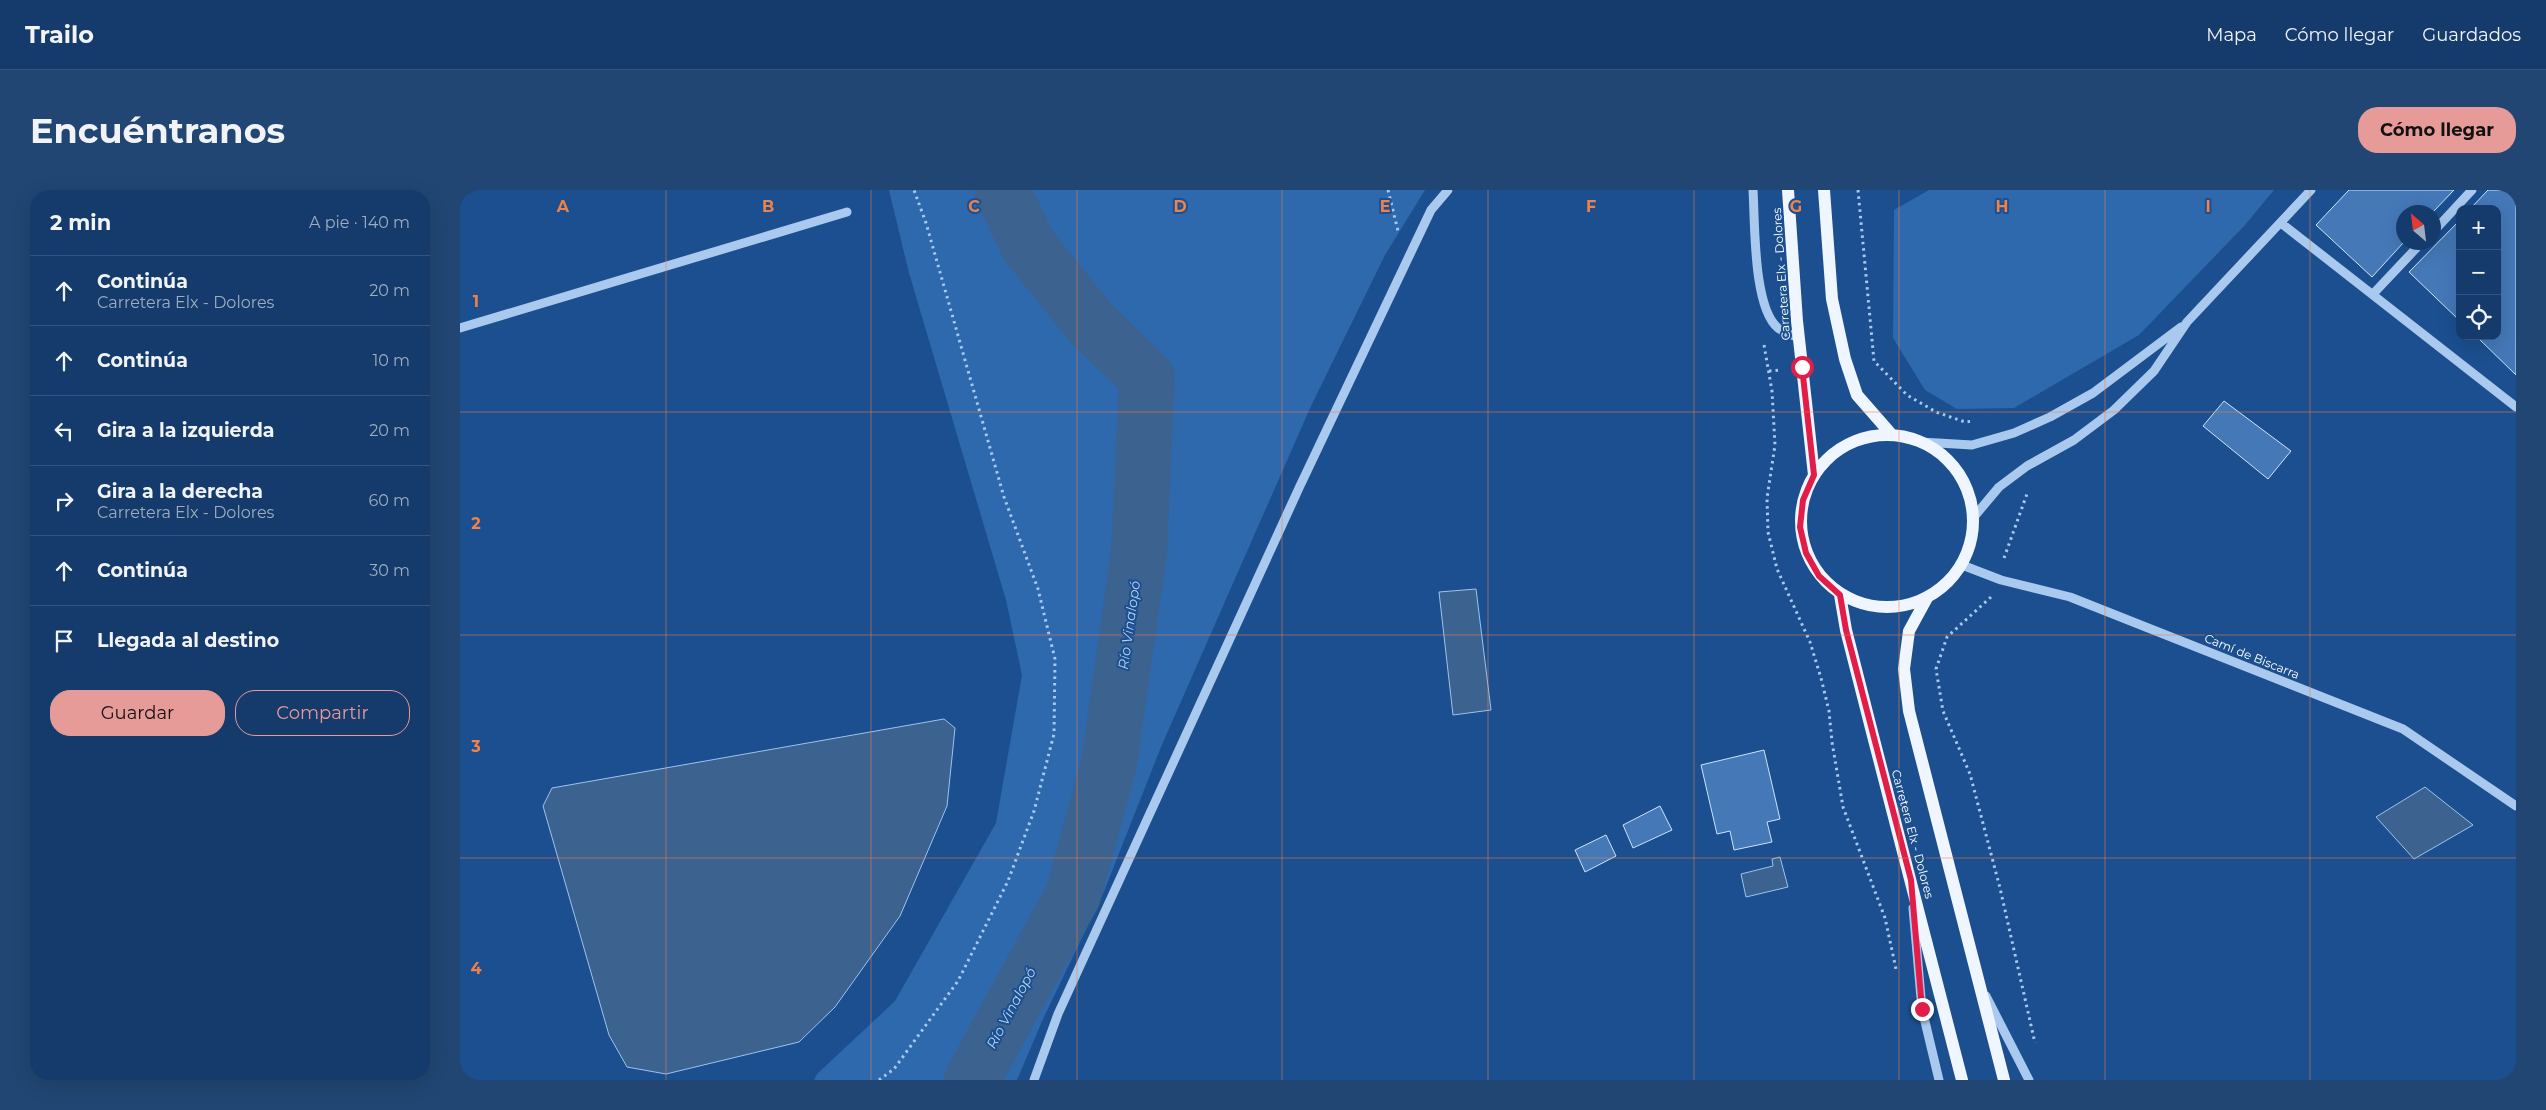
<!DOCTYPE html>
<html lang="es">
<head>
<meta charset="utf-8">
<style>
	:root { --surface:#143b6b; --page:#214673; --text:#f1f3f6; --muted:#9dadc1; --line:#33557e; --accent:#e69b98 }
	body { margin:0; font-family:Montserrat,sans-serif; background:var(--page); color:var(--text) }
	.controls { position:absolute; right:15px; top:15px; display:grid; overflow:hidden; border-radius:10px; box-shadow:0 5px 20px #0002 }
	.controls button { width:45px; height:45px; display:grid; place-items:center; padding:0; border:0; border-bottom:1px solid var(--line); background:var(--surface); color:var(--text); font:25px sans-serif }
	.compass { position:absolute; left:1936px; top:15px; width:45px; height:45px; border-radius:50%; background:var(--surface); box-shadow:0 5px 20px #0002; rotate:332deg }
	.stop { position:absolute; width:15px; height:15px; margin:-11px; border:4px solid #e11d48; border-radius:50%; background:#fff }
	.stop.end { background:#e11d48; border-color:#fff; box-shadow:0 1px 5px #0008 }
	.list { margin:0; padding:0; list-style:none }
	h2 { display:flex; justify-content:space-between; align-items:center; height:65px; margin:0; padding:0 20px; font-size:21px }
	h2 small { font-size:16px; font-weight:400; color:var(--muted) }
	.list li { display:grid; grid-template-columns:32px 1fr auto; gap:15px; align-items:center; box-sizing:border-box; height:70px; padding:0 20px; border-top:1px solid var(--line) }
	.list b { display:block; font-size:19px; white-space:nowrap }
	.list p { margin:0; font-size:16px; white-space:nowrap; color:var(--muted) }
	.list em { font-size:16px; font-style:normal; color:var(--muted) }
	.actions { display:flex; gap:10px; padding:15px 20px }
	.actions a { flex:1; padding:11px 0; border:1px solid var(--accent); border-radius:20px; text-align:center; font-size:18px; color:var(--accent) }
	.actions .main { background:var(--accent); color:#111 }
	.icon { flex:none; width:28px; height:28px; fill:none; stroke:currentColor; stroke-width:2; stroke-linecap:round; stroke-linejoin:round }
	.map { position:relative; flex:none; width:2056px; height:890px; overflow:hidden; border-radius:20px }
	header { display:flex; align-items:center; gap:30px; box-sizing:border-box; height:70px; padding:0 25px; background:var(--surface); border-bottom:1px solid var(--line) }
	header strong { font-size:24px }
	nav { display:flex; gap:28px; margin-inline-start:auto; font-size:18px }
	.intro { display:flex; align-items:center; justify-content:space-between; box-sizing:border-box; height:120px; padding:0 30px }
	h1 { margin:0; font-size:35px }
	.button { padding:12px 22px; border-radius:20px; background:var(--accent); color:#111; font-size:18px; font-weight:700 }
	main { display:flex; gap:30px; padding:0 30px }
	aside { flex:1; background:var(--surface); border-radius:20px; box-shadow:0 5px 20px #0002 }
	.map>svg:first-child { display:block }
	.green { fill:#2e69ad }
	.water { fill:#3c6290; stroke:#9cc4f0 }
	.lines { fill:none; stroke-linecap:round; stroke-linejoin:round }
	.river { stroke:#3c6290; stroke-width:56 }
	.building { fill:#4478b7; stroke:#cfe3fa }
	.path { stroke:#a9c9ee; stroke-width:3; stroke-dasharray:2.5 4; stroke-linecap:butt }
	.minor { stroke:#a9c9ee; stroke-width:9 }
	.major { stroke:#f0f6ff; stroke-width:12 }
	.route { stroke:#e11d48; stroke-width:6 }
	.grid { fill:none; stroke:#ee8249; stroke-width:1; stroke-opacity:0.55 }
	.labels { text-anchor:middle; dominant-baseline:central; stroke-width:4; stroke-linejoin:round; paint-order:stroke }
	.street-label { font-size:12px; fill:#fff; stroke:#1b4f8f }
	.water-label { font-size:14px; font-style:italic; fill:#b5d3f5; stroke:#1b4f8f }
	.grid-label { font-size:16px; text-anchor:middle; font-weight:bold; fill:#ee8249; stroke:#1b4f8f; stroke-width:4; stroke-linejoin:round; paint-order:stroke }
</style>
</head>
<body>
<header>
<strong>Trailo</strong>
<nav><a>Mapa</a><a>Cómo llegar</a><a>Guardados</a></nav>
</header>
<div class="intro"><h1>Encuéntranos</h1><a class="button">Cómo llegar</a></div>
<main>
<aside>
<h2>2 min<small>A pie · 140 m</small></h2>
<ul class="list">
<li><svg class="icon" aria-label="ahead" viewBox="0 0 24 24"><path d="M12 20V5M6 11l6-6 6 6"/></svg><div><b>Continúa</b><p>Carretera Elx - Dolores</p></div><em>20 m</em></li>
<li><svg class="icon" aria-label="ahead" viewBox="0 0 24 24"><path d="M12 20V5M6 11l6-6 6 6"/></svg><div><b>Continúa</b></div><em>10 m</em></li>
<li><svg class="icon" aria-label="left" viewBox="0 0 24 24"><path d="M17 20v-9H6M10 6l-5 5 5 5"/></svg><div><b>Gira a la izquierda</b></div><em>20 m</em></li>
<li><svg class="icon" aria-label="right" viewBox="0 0 24 24"><path d="M7 20v-9h11M14 6l5 5-5 5"/></svg><div><b>Gira a la derecha</b><p>Carretera Elx - Dolores</p></div><em>60 m</em></li>
<li><svg class="icon" aria-label="ahead" viewBox="0 0 24 24"><path d="M12 20V5M6 11l6-6 6 6"/></svg><div><b>Continúa</b></div><em>30 m</em></li>
<li><svg class="icon" aria-label="arrive" viewBox="0 0 24 24"><path d="M6 21V4h12l-3 4 3 4H6"/></svg><div><b>Llegada al destino</b></div></li>
</ul>
<div class="actions"><a class="main">Guardar</a><a>Compartir</a></div>
</aside>
<div class="map">
<svg width="2056" height="890" viewBox="0 0 2056 890">
	<rect width="100%" height="100%" fill="#1b4f8f"/>
	<!-- green -->
	<path class="green" d="M429,0H965L925,65L851,216L701,557L643,704L583,829L557,890H354L357,884L435,811L536,633L562,485L546,410L449,83Z
		M1469,0H1814L1785,35L1679,145L1554,218L1497,219L1465,200L1433,148L1434,20Z"/>
	<!-- water -->
	<path class="water" d="M1016,399L1031,520L993,525L979,402Z
		M484,529L495,538L487,616L440,726L375,817L339,852L206,884L167,877L149,845L83,616L92,598Z
		M1965,597L2013,635L1954,669L1916,627Z
		M1320,667L1328,697L1286,707L1281,684L1313,676L1312,669Z"/>
	<g class="lines">
		<!-- river -->
		<path class="river" d="M512,890L613,705L649,574L679,362L687,188L629,131L568,55L542,0"/>
	</g>
	<!-- building -->
	<path class="building" d="M1889,0H1994L1973,22H1944V52L1912,87L1856,35Z
		M2028,0H2056V185L2016,146H2037V19H2010Z
		M2000,30V131L1949,82Z
		M1764,211L1831,261L1808,289L1743,236Z
		M1304,560L1320,629L1307,632L1312,652L1274,660L1270,641L1257,644L1241,575Z
		M1200,616L1212,640L1173,658L1163,635Z
		M1146,645L1156,666L1125,682L1115,660Z"/>
	<g class="lines">
		<!-- path -->
		<path class="path" d="M928,0L938,41
			M1398,0L1414,171L1447,205L1476,222L1505,232L1513,231
			M1304,155L1312,201L1315,255L1307,308L1308,342L1317,379L1350,452L1361,488L1369,521L1372,552L1383,617L1425,728L1436,779
			M1309,181L1321,180
			M1544,368L1568,301
			M1531,407L1487,447L1476,479L1483,521L1510,584L1540,698L1575,853
			M419,890L434,879L498,791L548,691L574,621L594,544L595,469L578,399L544,307L466,33L454,0"/>
		<!-- minor -->
		<path class="minor" d="M1293,0C1295,32 1293,118 1318,138C1323,142 1332,145 1339,148
			M1821,33L2056,217
			M1974,41L2012,0
			M1913,104L1962,52
			M0,138L387,22
			M1461,252L1512,255L1554,243L1590,227L1633,203L1721,137
			M1513,328L1539,297L1567,276L1614,250L1654,220L1694,181L1727,132L1851,0
			M1502,375L1541,390L1610,407L1943,539L2056,616
			M1453,718L1462,819L1479,890
			M1526,806L1569,890
			M574,890L598,824L839,298L971,20L988,0"/>
		<!-- major -->
		<path class="major" d="M1328,0L1337,131L1354,285
			M1364,0L1372,109L1385,169L1397,205L1432,245
			M1341 331a86 86 0 1 1 172 0a86 86 0 1 1-172 0Z
			M1380,405L1386,440L1413,546L1502,890
			M1467,408L1449,441L1444,479L1449,521L1544,890"/>
	</g>
	<g class="lines">
		<!-- route -->
		<path class="route" d="M1342,177L1354,285L1343,310L1340,337L1346,363L1359,386L1380,405L1386,440L1451,690L1462,819"/>
	</g>
	<!-- grid -->
	<path class="grid" d="M206,0V890M411,0V890M617,0V890M822,0V890M1028,0V890M1234,0V890M1439,0V890M1645,0V890M1850,0V890M0,222H2056M0,445H2056M0,668H2056"/>
	<g class="labels">
		<!-- street labels -->
		<g class="street-label">
			<text transform="translate(1321 84) rotate(-94)">Carretera Elx - Dolores</text>
			<text transform="translate(1792 466) rotate(22)">Camí de Biscarra</text>
			<text transform="translate(1453 644) rotate(75)">Carretera Elx - Dolores</text>
		</g>
		<!-- water labels -->
		<g class="water-label">
			<text transform="translate(669 435) rotate(-82)">Río Vinalopó</text>
			<text transform="translate(551 818) rotate(-62)">Río Vinalopó</text>
		</g>
	</g>
	<g class="grid-label">
		<text x="103" y="22">A</text>
		<text x="308" y="22">B</text>
		<text x="514" y="22">C</text>
		<text x="720" y="22">D</text>
		<text x="925" y="22">E</text>
		<text x="1131" y="22">F</text>
		<text x="1336" y="22">G</text>
		<text x="1542" y="22">H</text>
		<text x="1748" y="22">I</text>
		<text x="16" y="117">1</text>
		<text x="16" y="339">2</text>
		<text x="16" y="562">3</text>
		<text x="16" y="784">4</text>
	</g>
</svg>
<div class="controls">
<button>+</button>
<button>−</button>
<button><svg class="icon" aria-label="locate" viewBox="0 0 24 24"><circle cx="12" cy="12" r="6"/><path d="M12 2v4M12 18v4M2 12h4M18 12h4"/></svg></button>
</div>
<svg class="compass" viewBox="-18 -18 36 36"><path d="M0-13l5 13h-10z" fill="#e53935"/><path d="M0 13l5-13h-10z" fill="#9dadc1"/></svg>
<div class="stop" style="left:1342px;top:177px"></div>
<div class="stop end" style="left:1462px;top:819px"></div>
</div>
</main>
</body>
</html>
